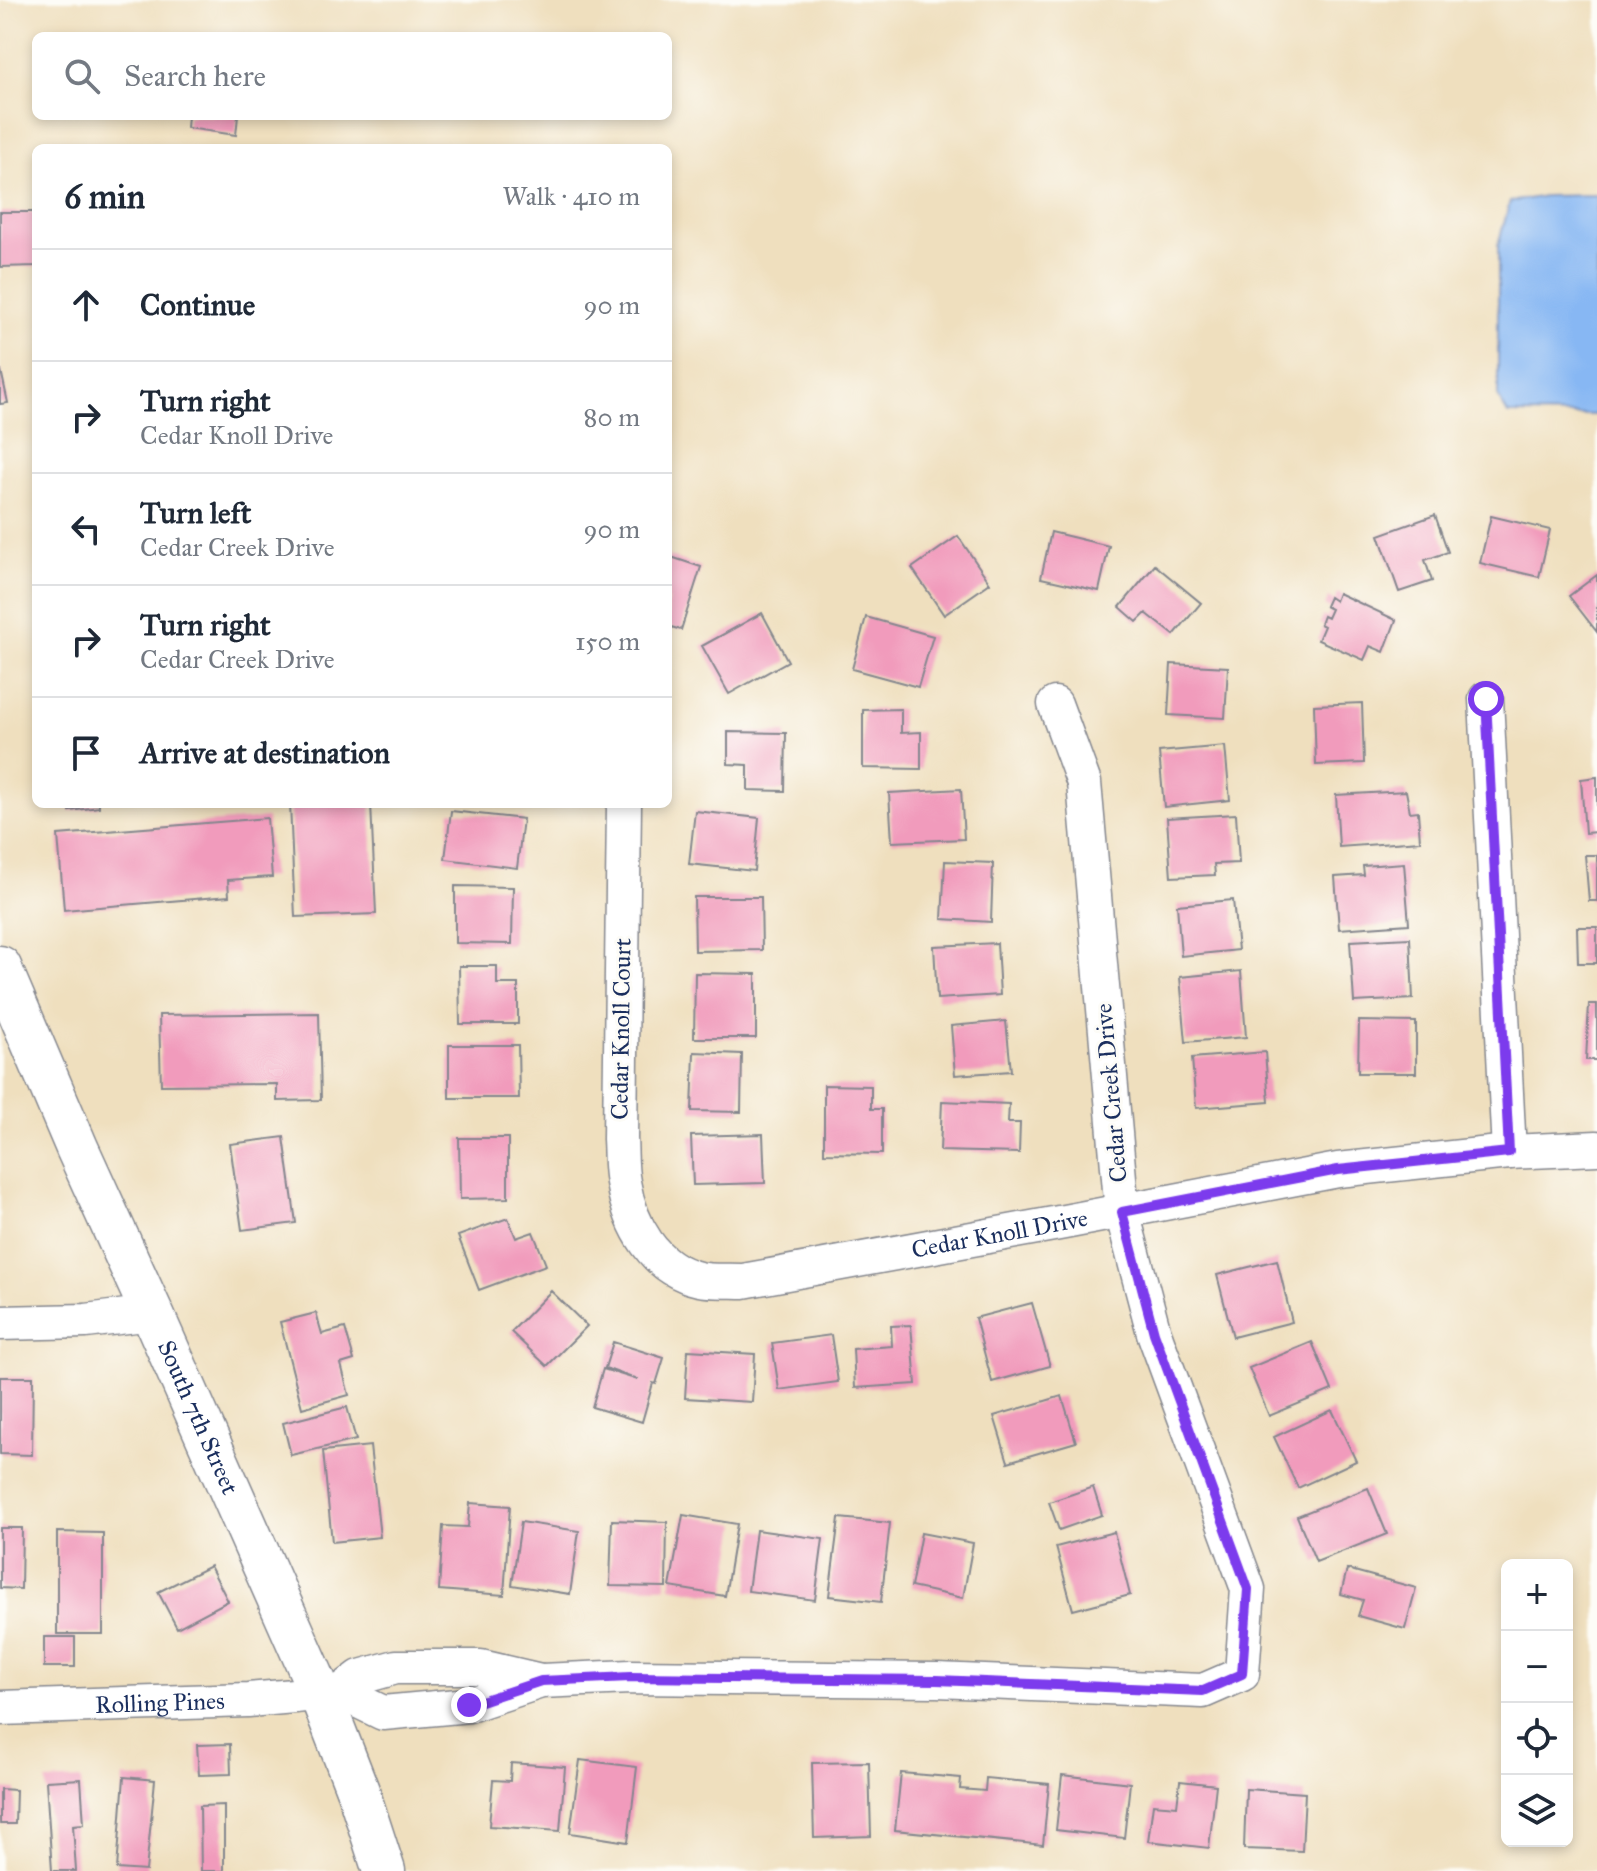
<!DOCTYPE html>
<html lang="en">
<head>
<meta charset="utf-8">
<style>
	:root { --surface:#fff; --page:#f2f2f3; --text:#1f2937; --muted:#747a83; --line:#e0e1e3 }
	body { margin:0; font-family:"IM FELL Great Primer",serif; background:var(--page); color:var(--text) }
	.controls { position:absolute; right:24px; bottom:24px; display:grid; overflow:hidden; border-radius:12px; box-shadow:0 4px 12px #0003 }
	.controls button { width:72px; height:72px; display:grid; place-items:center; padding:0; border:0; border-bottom:2px solid var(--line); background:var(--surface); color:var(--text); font:40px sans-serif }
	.stop { position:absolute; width:24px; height:24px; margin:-18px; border:6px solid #7c3aed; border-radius:50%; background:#fff }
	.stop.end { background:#7c3aed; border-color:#fff; box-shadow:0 2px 8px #0008 }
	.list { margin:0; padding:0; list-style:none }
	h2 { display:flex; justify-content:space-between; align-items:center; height:104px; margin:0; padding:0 32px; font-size:34px }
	h2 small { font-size:26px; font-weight:400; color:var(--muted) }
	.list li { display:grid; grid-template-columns:52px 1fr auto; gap:24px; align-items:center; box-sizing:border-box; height:112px; padding:0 32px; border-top:2px solid var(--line) }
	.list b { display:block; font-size:30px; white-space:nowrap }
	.list p { margin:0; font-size:26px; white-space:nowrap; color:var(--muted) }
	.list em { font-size:26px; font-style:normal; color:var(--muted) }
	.icon { flex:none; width:44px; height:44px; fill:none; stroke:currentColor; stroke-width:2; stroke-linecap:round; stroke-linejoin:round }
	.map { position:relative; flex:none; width:1597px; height:1871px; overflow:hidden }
	.search { position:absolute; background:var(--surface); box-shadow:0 4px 12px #0003; left:32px; top:32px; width:640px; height:88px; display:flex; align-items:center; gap:20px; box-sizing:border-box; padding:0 28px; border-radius:12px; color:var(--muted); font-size:30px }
	.panel { position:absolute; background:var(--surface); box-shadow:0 4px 12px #0003; left:32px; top:144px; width:640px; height:664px; border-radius:12px }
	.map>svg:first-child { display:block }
	.water { fill:#87b7f3; stroke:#5173a8; stroke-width:2 }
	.building { fill:#f19bbc }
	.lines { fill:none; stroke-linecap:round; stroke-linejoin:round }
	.minor-casing { stroke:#85878e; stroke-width:37 }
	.tertiary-casing { stroke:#85878e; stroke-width:45 }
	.minor { stroke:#fff; stroke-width:34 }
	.tertiary { stroke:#fff; stroke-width:42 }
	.route { stroke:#7c3aed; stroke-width:10 }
	.labels { text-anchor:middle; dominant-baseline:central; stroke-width:6; stroke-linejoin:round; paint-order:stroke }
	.street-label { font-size:24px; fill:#1b2f5e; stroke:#fdfcf7 }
</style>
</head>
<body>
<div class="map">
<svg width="1597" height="1871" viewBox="0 0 1597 1871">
	<rect width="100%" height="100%" fill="#fdfcf7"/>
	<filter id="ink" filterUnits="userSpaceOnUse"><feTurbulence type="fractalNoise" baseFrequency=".0125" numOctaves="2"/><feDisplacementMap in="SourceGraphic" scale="16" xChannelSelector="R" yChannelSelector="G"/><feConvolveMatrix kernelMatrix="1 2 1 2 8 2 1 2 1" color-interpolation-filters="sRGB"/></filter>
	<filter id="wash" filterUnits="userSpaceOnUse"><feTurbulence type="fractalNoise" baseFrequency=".006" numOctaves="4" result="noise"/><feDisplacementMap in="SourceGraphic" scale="32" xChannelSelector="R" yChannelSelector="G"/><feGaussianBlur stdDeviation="1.8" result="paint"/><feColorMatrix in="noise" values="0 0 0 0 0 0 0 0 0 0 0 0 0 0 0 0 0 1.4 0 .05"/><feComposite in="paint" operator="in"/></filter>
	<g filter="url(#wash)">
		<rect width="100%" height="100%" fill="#efdfbe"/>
		<!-- water -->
		<path class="water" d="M1597,195V415L1508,414L1498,397V245L1510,202L1545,196Z"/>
		<g id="blocks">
			<!-- building -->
			<path class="building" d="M188,116H238L236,135L187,128Z
				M0,212H36V266L0,267Z
				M0,370H1L8,403L0,404Z
				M1435,515L1448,552L1425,560L1432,581L1399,592L1379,535Z
				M1491,516L1550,530L1539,577L1480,563Z
				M1051,532L1109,546L1099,591L1041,578Z
				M958,536L990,583L944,615L912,568Z
				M668,556L701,567L681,630L668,626Z
				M1155,565L1201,603L1174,635L1146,613L1137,622L1120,607Z
				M1597,575V632L1569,596Z
				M1338,593L1396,620L1384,652L1370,646L1364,660L1318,640L1324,626L1320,624L1323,616L1327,618L1331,609L1325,606L1329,597L1335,601Z
				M762,613L788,661L729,694L702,646Z
				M866,617L933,636L918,687L852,669Z
				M1171,664L1228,667L1225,718L1168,715Z
				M1362,703L1364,763L1316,765L1314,705Z
				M901,709V733L921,732V769L863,768V710Z
				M728,732L786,733L785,791L748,790V765L728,764Z
				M1225,746L1230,800L1164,807L1159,752Z
				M1597,777V832L1585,833L1581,779Z
				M961,789L964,839L892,842L889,793Z
				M1406,791L1410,812L1418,811L1420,841L1339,847L1336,795Z
				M69,804H99V807L70,811Z
				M290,804H371L376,914L295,917Z
				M451,811L523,819L517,868L445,859Z
				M695,811L759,818L754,871L689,864Z
				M1236,814L1239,863L1214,864L1215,875L1171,877L1167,818Z
				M267,818L272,877L228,880L229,896L64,910L58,835Z
				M1585,855H1597V901H1589Z
				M945,861L993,863L991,922L942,919Z
				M1404,863L1409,924L1339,929L1335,877L1364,875L1363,866Z
				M455,886L513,887L512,944L455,943Z
				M694,897H761L762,950L695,951Z
				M1233,900L1238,950L1181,956L1177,905Z
				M1577,927H1597V963H1578Z
				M1410,938L1413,999L1354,1002L1350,941Z
				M997,943L1000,995L937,999L934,946Z
				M459,966H497V984H518V1024H460Z
				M1241,971L1246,1037L1186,1042L1180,977Z
				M695,973L756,974V1038H694Z
				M1589,1004H1597V1060H1586Z
				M319,1013L321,1100L277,1101V1084L161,1085L159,1015Z
				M1006,1021L1011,1071L955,1075L951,1026Z
				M1359,1021L1416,1022V1073H1358Z
				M449,1045H518L519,1098H449Z
				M694,1052L742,1054L741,1112L692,1111Z
				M1265,1052L1269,1102L1196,1108L1192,1058Z
				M824,1085L871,1086V1109H882V1154L824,1153Z
				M942,1101L1009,1104L1008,1123H1020L1019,1153L940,1151Z
				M763,1134L765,1183L693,1185L691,1136Z
				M284,1137L296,1223L242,1230L230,1144Z
				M459,1138H508V1198L460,1199Z
				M508,1218L516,1238L533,1232L546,1265L479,1290L458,1236Z
				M1277,1260L1292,1322L1233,1337L1217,1275Z
				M551,1291L587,1326L547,1366L511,1332Z
				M1032,1303L1050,1366L992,1382L975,1318Z
				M316,1313L322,1334L345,1328L354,1360L341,1364L349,1395L302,1408L280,1322Z
				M911,1325L916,1384L855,1388L853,1349L892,1346L891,1326Z
				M831,1335L838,1382L779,1390L772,1343Z
				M613,1342L664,1358L656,1384L653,1383L642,1422L592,1407L603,1369L638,1380L605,1368Z
				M1312,1342L1332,1390L1269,1416L1249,1368Z
				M688,1350L755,1354L752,1402L685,1398Z
				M0,1377H33L32,1455L0,1454Z
				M1062,1396L1076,1442L1008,1462L994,1416Z
				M347,1407L356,1440L291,1455L283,1423Z
				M1332,1410L1356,1461L1298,1488L1274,1437Z
				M370,1446L380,1537L332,1542L323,1451Z
				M1093,1487L1102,1515L1059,1530L1049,1502Z
				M1368,1488L1387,1534L1316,1562L1297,1516Z
				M470,1503L510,1506L504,1595L439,1590L443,1526L468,1527Z
				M683,1515L737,1524L725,1596L670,1587Z
				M839,1518L890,1523L881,1602L829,1596Z
				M612,1520L667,1522L666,1587L610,1586Z
				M521,1522L579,1531L570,1594L512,1585Z
				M0,1528H22L21,1589L0,1588Z
				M756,1530L823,1539L815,1600L748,1591Z
				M57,1532L103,1533V1634H57Z
				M1114,1532L1130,1595L1073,1610L1056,1547Z
				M921,1533L973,1543L963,1598L911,1587Z
				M210,1566L228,1601L177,1628L158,1592Z
				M1347,1569L1416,1588L1405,1629L1358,1616L1363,1600L1341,1594Z
				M44,1637H75V1667H44Z
				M230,1744L231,1774L199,1775L197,1745Z
				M580,1760L637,1767L628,1842L570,1833Z
				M869,1762L871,1836L814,1838L812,1763Z
				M511,1763L565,1767L560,1831L489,1826L493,1780L510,1781Z
				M901,1773L961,1778L960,1789L985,1791L986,1778L1049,1784L1043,1845L895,1830Z
				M1062,1775L1130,1783L1124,1838L1056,1830Z
				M124,1777L155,1780L146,1871L117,1869Z
				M81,1779L84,1824L73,1825L76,1871H52L46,1781Z
				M1180,1781L1216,1785L1209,1848L1148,1841L1153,1804L1177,1806Z
				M0,1789L16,1790L15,1824H0Z
				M1246,1789L1305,1793L1302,1851L1244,1849Z
				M224,1805V1871H201L200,1806Z"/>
		</g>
	</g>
	<g filter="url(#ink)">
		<use href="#blocks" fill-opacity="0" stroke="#85878e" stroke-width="2"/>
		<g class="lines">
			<!-- minor casing -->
			<g class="minor-casing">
				<g id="minor">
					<path d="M1486,699L1509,1152"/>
					<path id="s1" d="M624,804L620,1139C621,1153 620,1168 623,1182C630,1225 654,1269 699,1279C713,1282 729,1280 743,1281L1059,1223L1338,1170L1509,1152L1597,1148"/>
					<path d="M0,1323L86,1321L152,1313"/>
					<path d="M340,1692L360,1677L396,1667H481L541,1681"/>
					<path id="s2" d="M0,1708L248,1700L340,1692L383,1713L469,1705L541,1681L630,1677L937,1680L1203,1691L1242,1674L1248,1589L1154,1333L1122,1212L1084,783L1055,704"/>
				</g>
			</g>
			<!-- tertiary casing -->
			<g class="tertiary-casing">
				<g id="tertiary">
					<path id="s3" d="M0,967L77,1148L152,1313L320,1693L358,1791L384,1871"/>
				</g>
			</g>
			<!-- minor -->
			<use href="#minor" class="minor"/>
			<!-- tertiary -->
			<use href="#tertiary" class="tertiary"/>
		</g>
	</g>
	<g class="lines" filter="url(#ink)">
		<!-- route -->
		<path class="route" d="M469,1705L541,1681L630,1677L937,1680L1203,1691L1242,1674L1248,1589L1154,1333L1122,1212L1338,1170L1509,1152L1486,699"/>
	</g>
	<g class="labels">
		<!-- street labels -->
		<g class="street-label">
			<text transform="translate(621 1029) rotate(-89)">Cedar Knoll Court</text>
			<text transform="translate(1111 1093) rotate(-95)">Cedar Creek Drive</text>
			<text stroke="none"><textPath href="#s1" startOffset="814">Cedar Knoll Drive</textPath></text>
			<text stroke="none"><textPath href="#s3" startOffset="492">South 7th Street</textPath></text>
			<text stroke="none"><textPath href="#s2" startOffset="160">Rolling Pines</textPath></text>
		</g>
	</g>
</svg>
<div class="controls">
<button>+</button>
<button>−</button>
<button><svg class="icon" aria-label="locate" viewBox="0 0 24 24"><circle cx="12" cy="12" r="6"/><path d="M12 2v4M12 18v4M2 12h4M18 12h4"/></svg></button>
<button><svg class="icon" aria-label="layers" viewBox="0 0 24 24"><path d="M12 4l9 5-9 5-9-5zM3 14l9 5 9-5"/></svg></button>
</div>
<div class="stop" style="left:1486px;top:699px"></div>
<div class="stop end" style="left:469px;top:1705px"></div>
<div class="search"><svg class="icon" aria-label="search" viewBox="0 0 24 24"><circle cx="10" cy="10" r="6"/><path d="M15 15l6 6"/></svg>Search here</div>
<section class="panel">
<h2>6 min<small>Walk · 410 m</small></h2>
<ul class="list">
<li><svg class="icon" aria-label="ahead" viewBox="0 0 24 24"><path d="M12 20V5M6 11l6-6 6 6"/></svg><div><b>Continue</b></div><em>90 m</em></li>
<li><svg class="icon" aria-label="right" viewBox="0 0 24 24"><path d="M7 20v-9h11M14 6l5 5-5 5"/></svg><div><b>Turn right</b><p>Cedar Knoll Drive</p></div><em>80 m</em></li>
<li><svg class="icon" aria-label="left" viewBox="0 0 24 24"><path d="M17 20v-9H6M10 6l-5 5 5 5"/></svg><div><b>Turn left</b><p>Cedar Creek Drive</p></div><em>90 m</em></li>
<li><svg class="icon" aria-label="right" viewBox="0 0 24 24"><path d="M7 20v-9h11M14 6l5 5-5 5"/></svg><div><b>Turn right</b><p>Cedar Creek Drive</p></div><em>150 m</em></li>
<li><svg class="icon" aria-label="arrive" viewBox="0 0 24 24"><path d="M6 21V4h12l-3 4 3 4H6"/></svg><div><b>Arrive at destination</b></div></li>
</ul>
</section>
</div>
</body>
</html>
